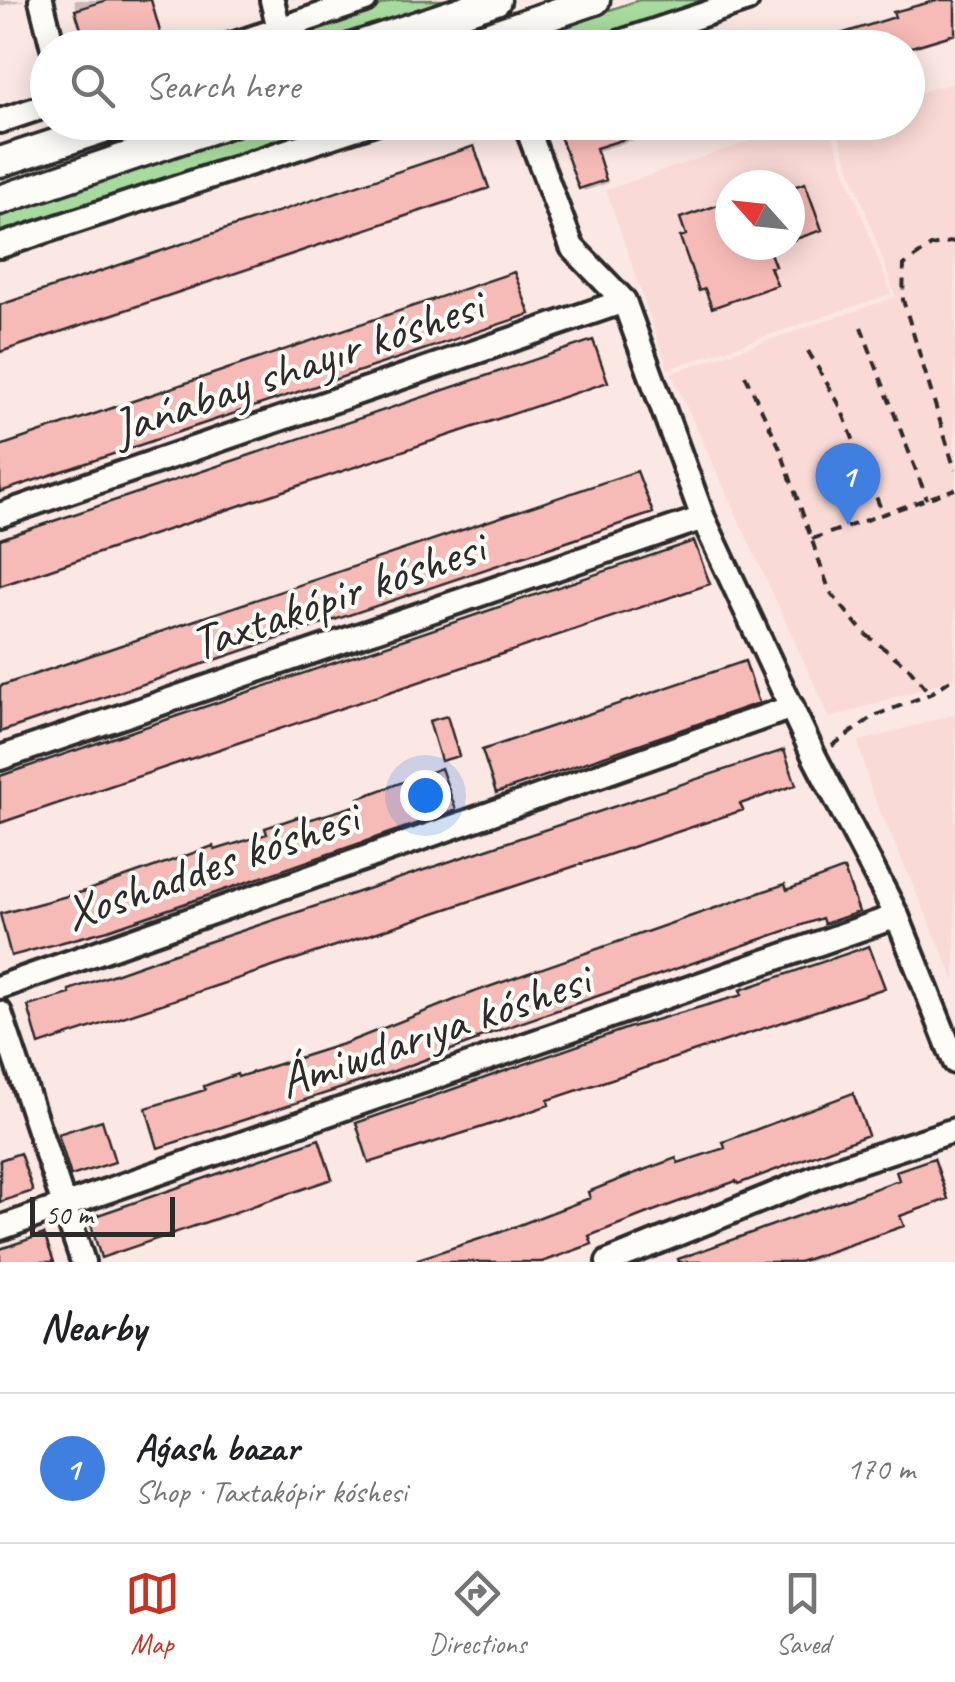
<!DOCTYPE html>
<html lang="en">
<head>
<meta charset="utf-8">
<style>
	:root { --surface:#fff; --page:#f2f2f2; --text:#202124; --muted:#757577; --line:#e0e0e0; --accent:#c8321e }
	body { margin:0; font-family:Caveat,sans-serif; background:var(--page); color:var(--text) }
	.compass { position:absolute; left:715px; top:170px; width:90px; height:90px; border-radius:50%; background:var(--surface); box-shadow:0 5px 25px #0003; rotate:297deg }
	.scale { position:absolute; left:30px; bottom:25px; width:145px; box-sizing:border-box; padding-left:10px; border:5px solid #2b2b2b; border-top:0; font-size:28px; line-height:35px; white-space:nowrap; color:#2b2b2b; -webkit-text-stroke:8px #fdfcf7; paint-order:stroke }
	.you { position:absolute; left:425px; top:795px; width:35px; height:35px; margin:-25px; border:8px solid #fff; border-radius:50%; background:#1a73e8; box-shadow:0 0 0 15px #1a73e833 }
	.badge { display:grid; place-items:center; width:65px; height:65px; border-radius:50%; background:var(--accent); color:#fff; font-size:32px; font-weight:700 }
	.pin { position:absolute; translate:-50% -82px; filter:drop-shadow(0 2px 5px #0008) }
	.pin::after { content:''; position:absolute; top:52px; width:35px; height:30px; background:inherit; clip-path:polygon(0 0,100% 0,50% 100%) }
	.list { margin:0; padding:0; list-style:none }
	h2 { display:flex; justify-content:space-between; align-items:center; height:130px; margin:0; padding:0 40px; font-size:42px }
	h2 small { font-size:32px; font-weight:400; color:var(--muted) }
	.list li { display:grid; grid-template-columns:65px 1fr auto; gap:30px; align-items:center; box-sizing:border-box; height:150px; padding:0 40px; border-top:2px solid var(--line) }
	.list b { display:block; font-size:38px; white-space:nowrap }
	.list p { margin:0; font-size:32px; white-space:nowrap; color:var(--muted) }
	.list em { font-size:32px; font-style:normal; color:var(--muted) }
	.icon { flex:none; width:55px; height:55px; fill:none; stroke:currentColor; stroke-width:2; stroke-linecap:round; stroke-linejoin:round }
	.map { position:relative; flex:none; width:955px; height:1262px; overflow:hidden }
	.search { position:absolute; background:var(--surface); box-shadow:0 5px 25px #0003; left:30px; right:30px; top:30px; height:110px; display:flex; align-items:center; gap:25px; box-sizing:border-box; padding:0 35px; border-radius:55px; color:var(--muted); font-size:38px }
	.sheet { height:280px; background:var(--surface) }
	nav { display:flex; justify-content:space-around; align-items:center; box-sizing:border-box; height:140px; border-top:2px solid var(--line); background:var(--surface); font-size:28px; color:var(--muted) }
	nav a { display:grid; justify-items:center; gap:5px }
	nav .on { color:var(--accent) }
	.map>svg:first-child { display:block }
	.built { fill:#fadad6; fill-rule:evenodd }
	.green { fill:#a7db9e; stroke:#698364; stroke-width:2.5 }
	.shadow { fill:#0003 }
	.building { fill:#f7bbb7; stroke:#2b2b2b; stroke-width:2.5 }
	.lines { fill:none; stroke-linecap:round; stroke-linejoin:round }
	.minor-casing { stroke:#2b2b2b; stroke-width:30 }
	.major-casing { stroke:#2b2b2b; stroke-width:35 }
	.path { stroke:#2b2b2b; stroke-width:4; stroke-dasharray:10 8; stroke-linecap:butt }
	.minor { stroke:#fdfcf7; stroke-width:22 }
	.major { stroke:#fdfcf7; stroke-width:28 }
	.labels { text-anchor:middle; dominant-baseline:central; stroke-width:8; stroke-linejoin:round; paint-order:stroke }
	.street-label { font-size:50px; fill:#2b2b2b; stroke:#fdfcf7 }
</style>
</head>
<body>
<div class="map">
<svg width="955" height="1262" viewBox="0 0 955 1262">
	<rect width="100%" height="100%" fill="#fbe8e4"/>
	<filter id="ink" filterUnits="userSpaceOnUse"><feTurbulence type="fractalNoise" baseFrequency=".01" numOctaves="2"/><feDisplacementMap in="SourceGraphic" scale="20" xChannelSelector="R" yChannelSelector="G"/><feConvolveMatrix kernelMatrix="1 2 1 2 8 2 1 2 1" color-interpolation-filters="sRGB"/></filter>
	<g filter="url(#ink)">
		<!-- built -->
		<path class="built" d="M951,84L955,105V678L830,718L671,373L896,297L834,123L908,122V95Z
			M803,123H828L891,294L668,369L606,190ZM730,185H790V245H730Z
			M955,714V981L871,790L858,742Z"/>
		<!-- green -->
		<path class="green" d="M395,0H445L306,47L252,48Z
			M639,0H716L574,47L498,48Z
			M275,123H347L0,237V215Z"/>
		<!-- shadow -->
		<path class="shadow" d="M0,0H25L0,6Z
			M74,0H150L161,36L123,48H89Z
			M947,0H953L955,4V36L908,50V48H806Z
			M646,122L650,135L598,151L608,183L584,191L559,127Z
			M474,150L489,190L0,354V308Z
			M730,203V245H781L768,250L776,286L715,308L708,288L701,290Z
			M515,276L529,315L0,492V448Z
			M593,344L608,383L0,588V542Z
			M638,475L652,515L0,734V689Z
			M695,546L709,585L60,802L0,825V780Z
			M745,665L759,704L498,792Z
			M785,754L795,786L740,805L742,811L42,1043Z
			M442,773L456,811L146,919L13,955L87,894L364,806Z
			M844,873L859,913L828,924L825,918L477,1039L478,1041L396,1072L160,1147L239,1080Z
			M870,950L884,989L547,1102L549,1106L513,1118L371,1162L745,996Z
			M854,1097L867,1136L741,1184L739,1181L646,1214L588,1237L591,1246L548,1262H405L501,1235L728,1149Z
			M320,1143L331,1180L237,1210L238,1214L103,1256Z
			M935,1162L948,1200L900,1217L903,1227L808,1262H676L902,1182Z"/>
		<!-- building -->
		<path class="building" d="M107,0H151L161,35L120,48H87L75,10Z
			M938,0H955V34L908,48H809V44L895,17L893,12Z
			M565,122H666V126L596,148L606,180L579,189L556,125Z
			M474,146L489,188L0,352V305Z
			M805,183L822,230L790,241V188Z
			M730,201V245H767L775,266L770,267L777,285L712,308L705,289L699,291L680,237L686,235L680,218Z
			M514,272L530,314L0,492V446Z
			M593,340L608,382L0,586V539Z
			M637,471L653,513L0,732V686Z
			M694,541L710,584L0,823V776Z
			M745,661L759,703L496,793L482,750Z
			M447,716L459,756L441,761L429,721Z
			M784,750L796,785L740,804L743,810L39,1045L28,1006L70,994L69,990L163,957Z
			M441,768L456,810L108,930L11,956L0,914L86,891L213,846L215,850L267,834L265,828L301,816L302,822L361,804L359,798Z
			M844,869L859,912L824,924L822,918L477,1038L478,1040L394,1071L158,1148L146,1108L205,1090L204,1086L237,1074L238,1077L346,1043L477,991L689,917L785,884L787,890Z
			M869,946L885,988L548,1100L549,1105L511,1118L369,1163L356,1123L628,1028L742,995L740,990Z
			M853,1093L868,1135L738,1184L736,1181L645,1214L589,1236L592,1244L542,1262H419L418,1259L501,1232L590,1198L588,1192L633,1174L676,1158L678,1163L725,1148L723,1142Z
			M102,1120L115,1162L71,1176L58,1134Z
			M319,1139L332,1179L101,1258L89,1218Z
			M20,1153L33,1191L0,1202V1160Z
			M934,1158L948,1199L900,1216L904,1226L799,1262H679L678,1259L899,1180L896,1171Z
			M44,1234L54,1262H0V1249Z"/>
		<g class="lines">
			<!-- minor casing -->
			<g class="minor-casing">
				<path id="minor" d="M41,0L53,48
					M272,0L279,29
					M223,48L365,0
					M603,48L747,0
					M0,121L48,105
					M525,122L572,247L624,301L703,518L814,756L897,916L955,1062
					M0,246L375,122
					M0,515L624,301
					M0,758L703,518
					M0,987L792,707
					M0,1013L83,1262
					M0,1228L897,916
					M608,1262L839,1168L955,1130"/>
			</g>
			<!-- major casing -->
			<g class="major-casing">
				<path id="major" d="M351,48L496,0
					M454,48L595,0
					M0,162L122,122
					M0,200L231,122"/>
			</g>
			<!-- path -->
			<path class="path" d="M955,241L931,246L904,265L903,300L955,470
				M861,327L927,499
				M808,351L839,404L883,514
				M745,375L779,446L830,592L864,633L908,667L930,694
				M812,539L955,489
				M832,746L874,716L930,694L955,677"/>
			<!-- minor -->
			<use href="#minor" class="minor"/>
			<!-- major -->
			<use href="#major" class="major"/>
		</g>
	</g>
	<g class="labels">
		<!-- street labels -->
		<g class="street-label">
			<text transform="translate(297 366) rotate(-19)">Jańabay shayır kóshesi</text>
			<text transform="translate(337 595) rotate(-19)">Taxtakópir kóshesi</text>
			<text transform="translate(211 865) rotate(-19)">Xoshaddes kóshesi</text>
			<text transform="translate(434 1030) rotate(-19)">Ámiwdarıya kóshesi</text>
		</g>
	</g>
</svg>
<svg class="compass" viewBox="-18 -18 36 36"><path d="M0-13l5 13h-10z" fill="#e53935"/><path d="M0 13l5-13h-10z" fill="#757577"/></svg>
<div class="scale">50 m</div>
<div class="you"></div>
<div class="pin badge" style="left:848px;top:525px;background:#3f7fe0">1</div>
<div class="search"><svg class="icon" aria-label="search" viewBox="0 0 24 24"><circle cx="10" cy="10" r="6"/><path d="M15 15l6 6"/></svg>Search here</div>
</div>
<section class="sheet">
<h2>Nearby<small></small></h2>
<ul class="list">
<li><span class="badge" style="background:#3f7fe0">1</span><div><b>Aǵash bazar</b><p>Shop · Taxtakópir kóshesi</p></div><em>170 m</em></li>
</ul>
</section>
<nav>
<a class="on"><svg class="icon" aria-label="map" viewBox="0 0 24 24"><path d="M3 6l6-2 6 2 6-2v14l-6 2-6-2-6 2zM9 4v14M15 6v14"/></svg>Map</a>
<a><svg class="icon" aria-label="directions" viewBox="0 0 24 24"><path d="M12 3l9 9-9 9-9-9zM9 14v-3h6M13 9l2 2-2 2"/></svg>Directions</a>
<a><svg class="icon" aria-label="saved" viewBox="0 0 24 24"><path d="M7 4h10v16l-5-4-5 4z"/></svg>Saved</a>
</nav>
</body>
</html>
